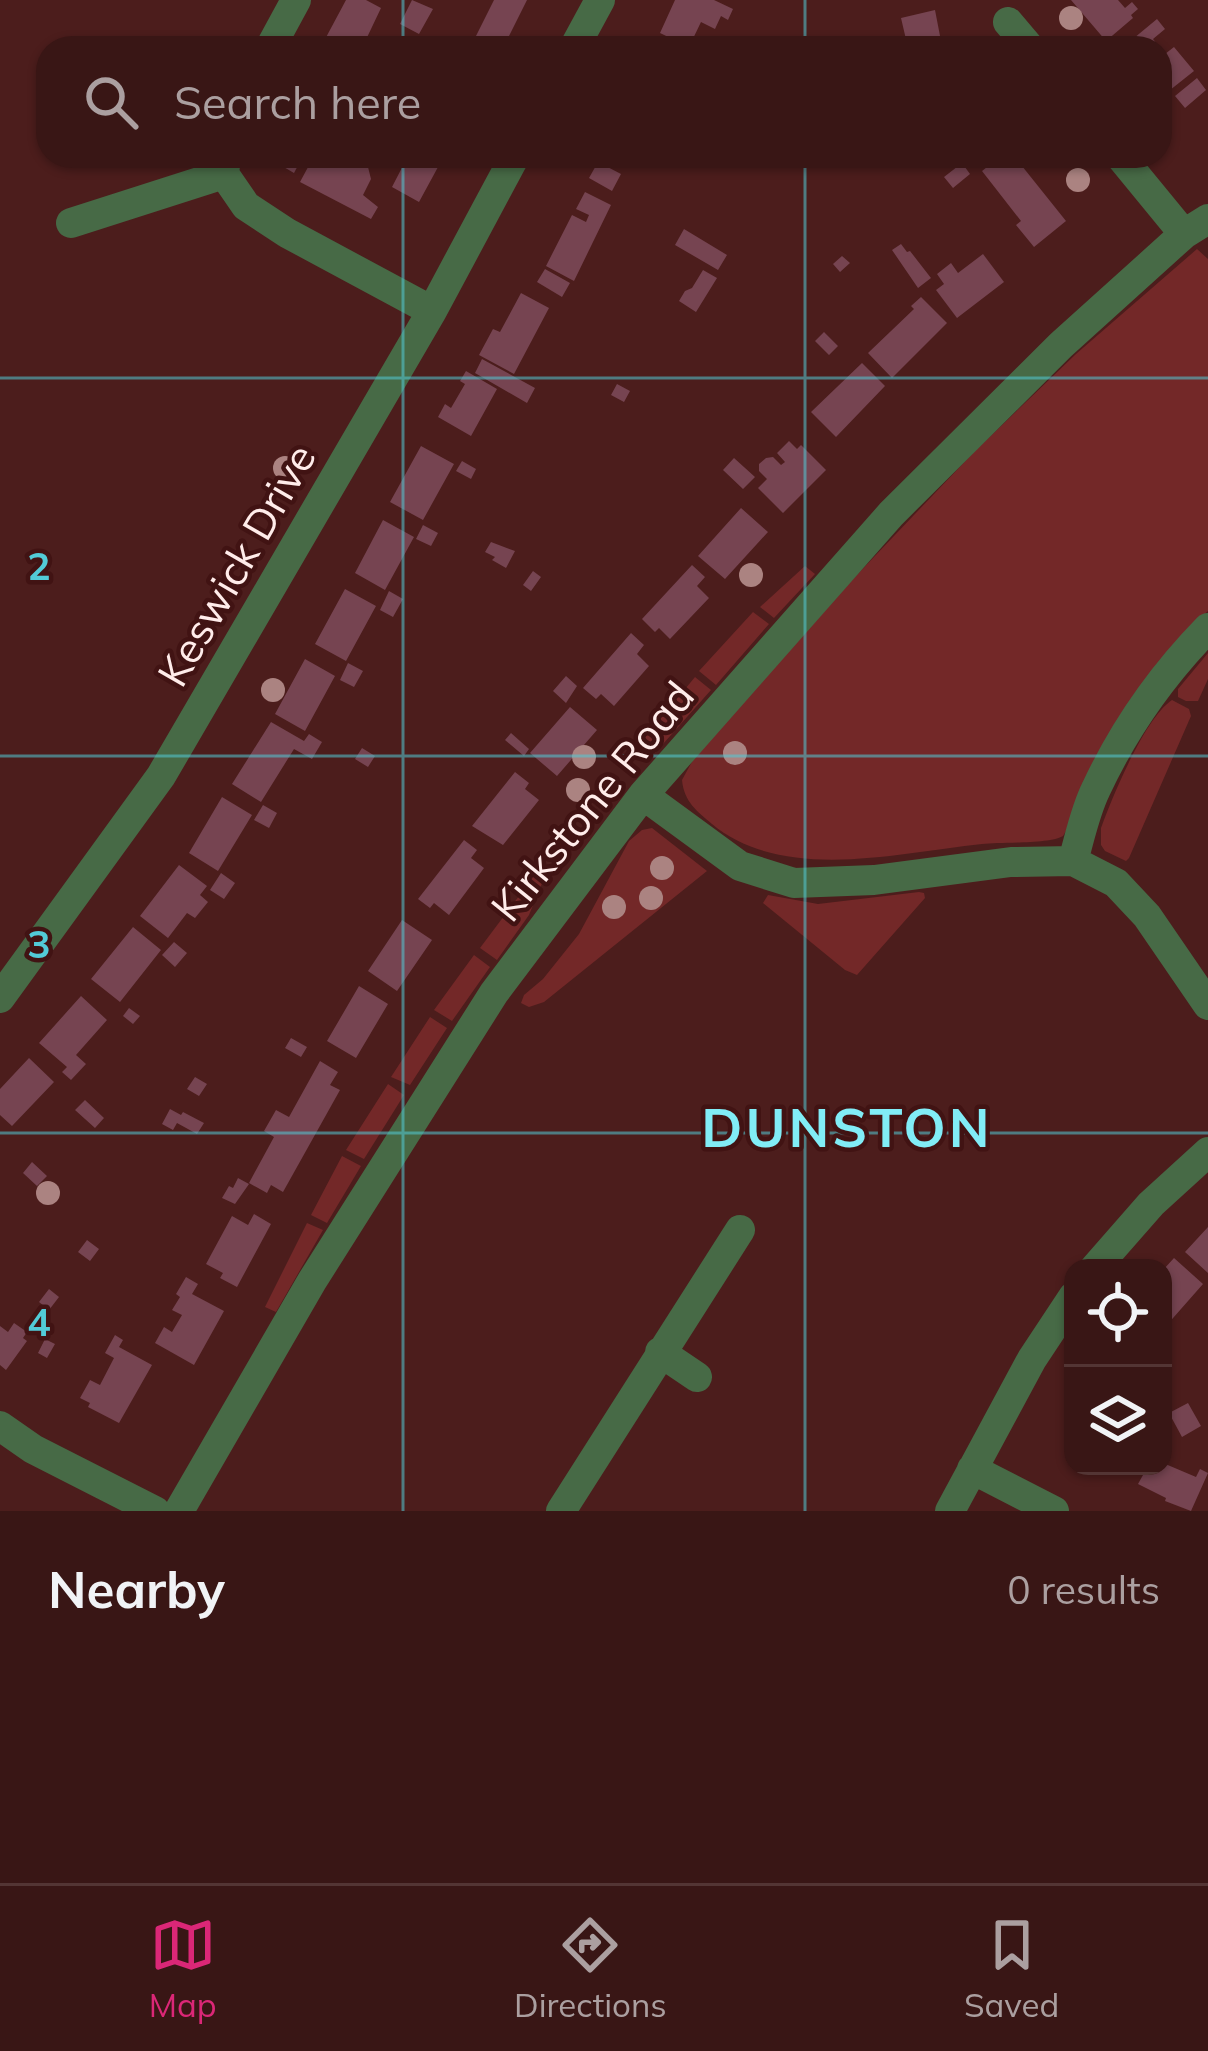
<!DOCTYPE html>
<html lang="en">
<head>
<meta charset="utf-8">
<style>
	:root { --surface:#391615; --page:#442322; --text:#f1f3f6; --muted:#ab9fa0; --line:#533534; --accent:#db2777 }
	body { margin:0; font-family:Mulish,sans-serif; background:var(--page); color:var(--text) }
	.controls { position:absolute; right:36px; bottom:36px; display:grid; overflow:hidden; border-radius:24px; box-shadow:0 3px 9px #0004 }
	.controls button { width:108px; height:108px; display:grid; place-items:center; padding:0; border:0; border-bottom:3px solid var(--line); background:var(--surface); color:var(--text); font:60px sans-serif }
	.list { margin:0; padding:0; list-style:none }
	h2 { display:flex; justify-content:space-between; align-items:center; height:156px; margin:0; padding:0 48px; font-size:51px }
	h2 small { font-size:39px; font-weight:400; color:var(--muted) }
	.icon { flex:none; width:66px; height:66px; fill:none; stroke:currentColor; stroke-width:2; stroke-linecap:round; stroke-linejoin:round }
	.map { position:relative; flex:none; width:1208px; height:1511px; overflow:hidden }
	.search { position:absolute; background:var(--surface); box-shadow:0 3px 9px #0004; left:36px; right:36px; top:36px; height:132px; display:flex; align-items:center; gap:30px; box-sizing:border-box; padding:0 42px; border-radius:36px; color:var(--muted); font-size:45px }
	.sheet { height:372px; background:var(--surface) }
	nav { display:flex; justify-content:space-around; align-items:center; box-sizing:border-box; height:168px; border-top:3px solid var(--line); background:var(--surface); font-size:33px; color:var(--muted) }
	nav a { display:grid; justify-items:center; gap:6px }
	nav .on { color:var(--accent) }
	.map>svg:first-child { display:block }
	.green { fill:#732828 }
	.building { fill:#764451 }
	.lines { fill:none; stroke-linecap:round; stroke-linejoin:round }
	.minor { stroke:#476a46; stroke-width:30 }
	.tree { fill:#ab8381 }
	.grid { fill:none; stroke:#52cbd7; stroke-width:3; stroke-opacity:0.55 }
	.labels { text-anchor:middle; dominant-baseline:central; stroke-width:9; stroke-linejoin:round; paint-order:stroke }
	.street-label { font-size:42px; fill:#ffecea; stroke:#411313 }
	.district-label { font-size:54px; font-weight:bold; letter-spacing:3px; fill:#81ecf6; stroke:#411313 }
	.grid-label { font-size:39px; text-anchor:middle; font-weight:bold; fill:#52cbd7; stroke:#411313; stroke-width:9; stroke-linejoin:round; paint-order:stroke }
</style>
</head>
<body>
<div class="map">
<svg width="1208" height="1511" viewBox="0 0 1208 1511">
	<rect width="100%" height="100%" fill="#4c1d1c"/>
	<!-- green -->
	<path class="green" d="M1197,249L1208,259V611L1192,625L1063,836C1051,844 1001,842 982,844C897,853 783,883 712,824C697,811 684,802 682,780L694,758L853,579L975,451L1076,354Z
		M805,566L815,574L774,618L760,607Z
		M753,612L769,624L716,685L699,671Z
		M1208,653V679L1198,701H1186L1178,697V689Z
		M695,677L711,690L655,753L642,741Z
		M1172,700L1189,709L1191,716L1129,858L1126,861L1105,851L1101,845V828C1113,795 1145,718 1172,700Z
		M652,828L707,871L544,1002L529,1007L521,1003L524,995L543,979L579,934L629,841L642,830Z
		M534,876L543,881L529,915L497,960L480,948Z
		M919,892L924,893L925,898L857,975L845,970L763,903L768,895L818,904Z
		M474,955L490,967L452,1021L434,1010Z
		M430,1017L447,1028L410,1085L391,1077Z
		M388,1084L404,1095L364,1159L346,1150Z
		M342,1156L361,1166L327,1223L311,1215Z
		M307,1223L323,1230L276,1312L265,1307Z"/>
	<!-- building -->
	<path class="building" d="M346,0H366L381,8L362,48H333L323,43Z
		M412,0L433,9L419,34L400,24Z
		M494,0H527L503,48H474L471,46Z
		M675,0H714L733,9L728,20L721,16L715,29L701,22L689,47L660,33Z
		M1071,0H1118L1125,8L1132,2L1138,9L1131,15L1133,18L1106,41Z
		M935,10L941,41H945L947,48H908L901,18Z
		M1157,19L1165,29L1153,39L1165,54L1174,47L1194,71L1160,98V48H1122Z
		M1197,78L1206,90L1185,108L1175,96Z
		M288,156H303L294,173L282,166Z
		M314,156H324L345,167L351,158L368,167L371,179L363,195L378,207L371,219L300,182Z
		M408,156H444L419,202L392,187Z
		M1001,156H1014L1066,221L1034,247L1016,225L1021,221L982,171Z
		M598,162L621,174L612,191L589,178Z
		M962,163L970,174L953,188L944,177Z
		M585,192L611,205L574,281L546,266L572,215L586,222L589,215L576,209Z
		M684,229L727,255L718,270L675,245Z
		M901,244L907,252L910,251L931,278L918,288L892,250Z
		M983,254L1004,282L957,318L936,290L944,284L937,274L951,263L958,273Z
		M842,256L850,263L840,272L833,264Z
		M545,269L570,283L562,297L537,282Z
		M703,270L717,278L696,312L679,301L685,291L692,288Z
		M521,293L549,308L514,374L479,355L493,329L500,332Z
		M921,297L947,323L892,378L868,353L914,309L911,306Z
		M824,332L838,346L829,355L815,341Z
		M482,359L535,388L527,403L475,373Z
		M862,363L885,386L836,437L811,412Z
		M466,371L497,389L471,436L438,417L445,404L451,408L465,384L460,381Z
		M617,384L630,391L624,402L611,395Z
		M789,441L797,449L801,445L826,470L783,513L758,488L767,479L759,471V464L766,458L773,457L781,465L785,462L777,453Z
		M421,446L454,464L423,520L390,502Z
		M734,458L755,477L743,489L723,470Z
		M462,461L476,469L471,479L456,471Z
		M741,508L768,532L725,579L698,556Z
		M383,520L414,537L385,590L355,573Z
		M423,525L438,533L431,546L416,539Z
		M491,542L515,551L506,568L492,560L495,557L485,552Z
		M692,565L705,577L697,586L709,598L670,639L659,628L655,632L642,619Z
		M533,571L541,577L531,591L523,585Z
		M345,589L376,606L346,661L315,644Z
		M389,591L403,599L393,617L380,610Z
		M631,633L644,645L637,654L649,666L614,706L601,694L596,699L583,688Z
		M305,659L335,676L305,731L275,714Z
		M348,663L363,671L354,687L340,680Z
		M566,676L577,686L566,703L553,691Z
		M570,707L597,730L557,776L530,753Z
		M271,722L304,741L309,734L322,742L312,759L294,749L261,802L232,784Z
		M511,733L529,749L524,756L505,740Z
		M362,748L375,756L368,767L355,759Z
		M515,772L529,783L525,789L539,800L503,845L472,826Z
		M222,797L252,815L218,871L189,853Z
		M263,805L277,813L269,828L254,820Z
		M464,840L477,850L471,858L484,868L449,915L434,903L430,908L418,899Z
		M179,865L207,886L200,895L208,902L195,918L187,913L168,938L140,916Z
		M221,873L235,883L224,899L210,890Z
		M402,920L432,940L397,991L368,971Z
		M133,927L161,950L120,1002L91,979Z
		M174,942L187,953L175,967L162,955Z
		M359,986L388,1004L356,1058L327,1041Z
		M81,996L107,1020L76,1055L86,1064L71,1080L62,1072L67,1067L39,1043Z
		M129,1008L140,1016L133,1024L123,1016Z
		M291,1038L307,1047L301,1057L285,1048Z
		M29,1058L54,1082L12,1126L0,1115V1089Z
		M320,1061L338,1072L330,1085L340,1090L283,1192L271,1185L267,1193L249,1183L274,1137L264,1131L276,1110L289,1117Z
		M195,1077L207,1084L199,1096L187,1089Z
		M85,1100L104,1118L95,1128L75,1110Z
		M170,1109L181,1115L183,1112L204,1123L197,1134L177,1123L173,1130L162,1124Z
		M32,1162L47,1176L37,1186L23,1173Z
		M238,1178L249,1184L235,1204L222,1198L229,1186L233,1188Z
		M254,1214L271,1224L237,1287L220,1278L223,1273L206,1264L232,1216L248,1225Z
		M1208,1227V1273L1185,1252Z
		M87,1240L99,1249L90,1261L78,1252Z
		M1174,1258L1203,1284L1166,1326L1163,1323V1270Z
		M186,1277L198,1284L192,1294L224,1311L194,1365L155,1343L164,1327L172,1332L182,1315L172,1310L180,1297L176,1294Z
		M49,1289L59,1297L49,1310L39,1302Z
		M14,1323L27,1332L23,1338L27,1341L6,1370L0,1365V1326L8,1332Z
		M115,1335L123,1340L119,1347L152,1365L119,1423L88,1407L90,1403L80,1398L90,1380L100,1385L114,1358L105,1353Z
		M45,1339L55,1344L47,1358L38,1353Z
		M1188,1403L1201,1426L1182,1437L1169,1413Z
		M1163,1463L1196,1477L1200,1469L1208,1473L1191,1511L1165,1501L1166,1498L1138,1484L1148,1466H1163Z"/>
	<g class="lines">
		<!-- minor -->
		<path class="minor" d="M1008,22L1030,48
			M270,48L296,0
			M574,48L600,0
			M226,156L224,174L246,206L287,233L432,311
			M1120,156L1184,234
			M71,223L224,174
			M643,795L740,866L794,883L874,880L1011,862L1073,861L1116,883L1147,916L1208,1005
			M1073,861C1080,837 1085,811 1096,789C1124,729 1162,675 1208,628
			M0,998L161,776L432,311L515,156
			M1095,1268L1151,1204L1208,1152
			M660,1352L697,1377
			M0,1426L33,1449L155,1511
			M972,1469L1054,1511
			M179,1511L312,1281L494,993L643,795L891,514L1061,345L1184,234L1208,219
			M561,1511L740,1230
			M950,1511L1032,1359L1073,1297"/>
	</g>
	<!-- trees -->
	<g class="tree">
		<circle cx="1071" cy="18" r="12"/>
		<circle cx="1078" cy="180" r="12"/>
		<circle cx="285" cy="468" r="12"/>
		<circle cx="751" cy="575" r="12"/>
		<circle cx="273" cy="690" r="12"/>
		<circle cx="735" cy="753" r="12"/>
		<circle cx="584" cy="757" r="12"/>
		<circle cx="578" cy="790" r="12"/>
		<circle cx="662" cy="868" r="12"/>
		<circle cx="651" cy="898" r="12"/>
		<circle cx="614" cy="907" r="12"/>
		<circle cx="48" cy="1193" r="12"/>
	</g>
	<!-- grid -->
	<path class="grid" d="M403,0V48M805,0V48M403,156V1511M805,156V1511M0,378H1208M0,756H1208M0,1133H1208"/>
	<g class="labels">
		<!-- street labels -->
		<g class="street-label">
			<text transform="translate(236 565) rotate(-60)">Keswick Drive</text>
			<text transform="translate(592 801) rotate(-51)">Kirkstone Road</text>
		</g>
		<!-- district labels -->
		<g class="district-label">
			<text x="847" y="1127">DUNSTON</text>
		</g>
	</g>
	<g class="grid-label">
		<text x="39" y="580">2</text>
		<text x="39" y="958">3</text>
		<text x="39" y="1336">4</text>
	</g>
</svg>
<div class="controls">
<button><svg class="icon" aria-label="locate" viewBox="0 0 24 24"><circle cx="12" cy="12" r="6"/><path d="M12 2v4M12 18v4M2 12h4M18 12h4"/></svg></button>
<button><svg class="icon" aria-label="layers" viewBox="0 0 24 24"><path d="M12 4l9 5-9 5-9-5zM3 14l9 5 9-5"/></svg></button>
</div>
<div class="search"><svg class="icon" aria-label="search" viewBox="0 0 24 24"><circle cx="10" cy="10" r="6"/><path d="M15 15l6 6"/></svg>Search here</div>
</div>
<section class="sheet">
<h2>Nearby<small>0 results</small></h2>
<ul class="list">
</ul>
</section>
<nav>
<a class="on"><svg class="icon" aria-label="map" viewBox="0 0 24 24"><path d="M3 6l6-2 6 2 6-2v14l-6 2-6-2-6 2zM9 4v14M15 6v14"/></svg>Map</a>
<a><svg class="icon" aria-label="directions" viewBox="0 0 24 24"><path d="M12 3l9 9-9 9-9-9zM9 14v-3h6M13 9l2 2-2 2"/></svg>Directions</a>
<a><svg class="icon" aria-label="saved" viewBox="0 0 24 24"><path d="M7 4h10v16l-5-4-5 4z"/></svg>Saved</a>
</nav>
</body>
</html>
